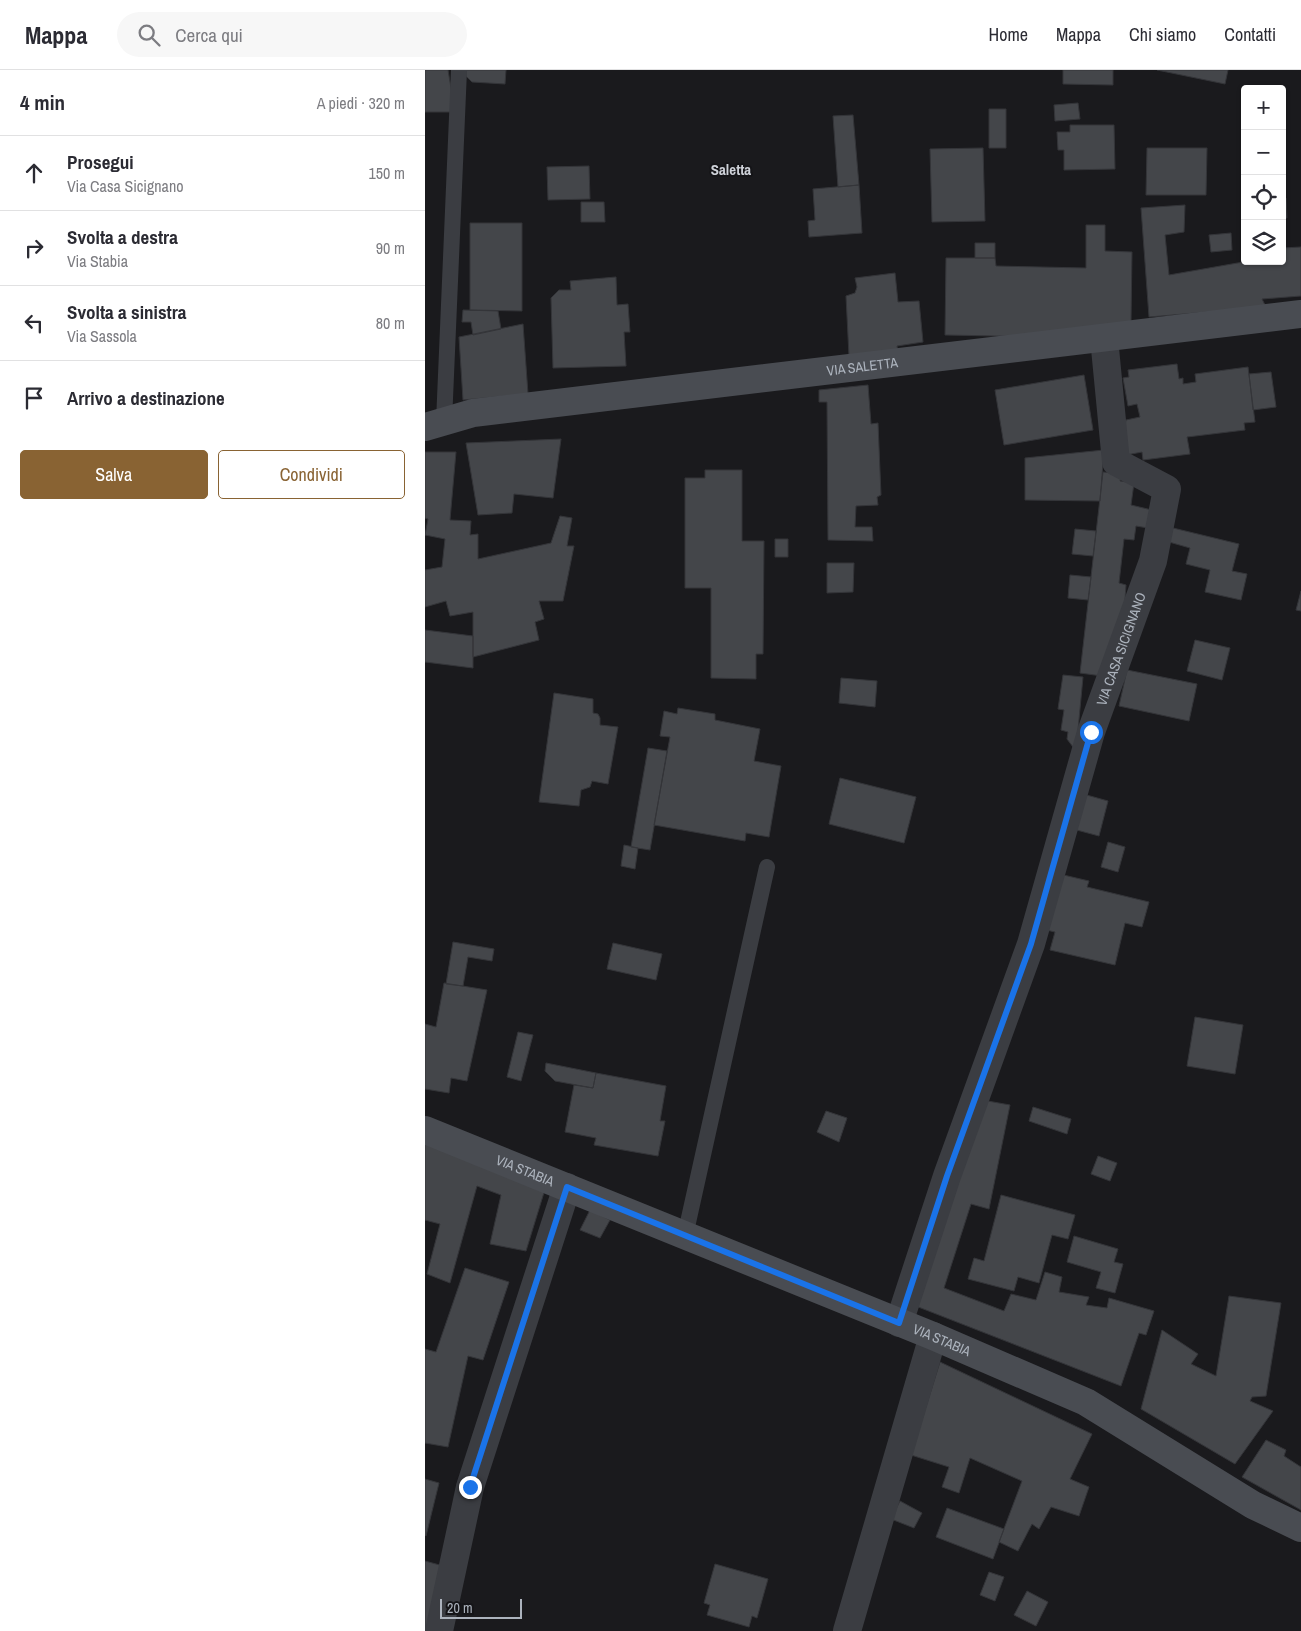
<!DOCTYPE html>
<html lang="it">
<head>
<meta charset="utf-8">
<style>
	:root { --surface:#fff; --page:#f7f7f7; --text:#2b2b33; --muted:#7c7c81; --line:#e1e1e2; --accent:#896333 }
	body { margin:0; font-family:"Archivo Narrow",sans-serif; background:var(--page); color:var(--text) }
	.controls { position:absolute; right:15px; top:15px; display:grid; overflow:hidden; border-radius:5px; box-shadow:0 1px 4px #0004 }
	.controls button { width:45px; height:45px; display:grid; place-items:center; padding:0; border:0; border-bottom:1px solid var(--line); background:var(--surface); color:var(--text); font:25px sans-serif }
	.scale { position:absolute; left:15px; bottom:12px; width:82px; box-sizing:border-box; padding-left:5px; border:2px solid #acb3bd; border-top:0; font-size:14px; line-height:18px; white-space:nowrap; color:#acb3bd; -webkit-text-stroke:4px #151518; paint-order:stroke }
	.stop { position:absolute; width:15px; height:15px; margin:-11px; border:4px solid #1a73e8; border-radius:50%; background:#fff }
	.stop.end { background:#1a73e8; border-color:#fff; box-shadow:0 1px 5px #0008 }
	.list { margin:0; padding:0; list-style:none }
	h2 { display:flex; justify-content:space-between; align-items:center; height:65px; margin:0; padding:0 20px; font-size:21px }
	h2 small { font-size:16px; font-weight:400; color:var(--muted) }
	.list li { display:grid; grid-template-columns:32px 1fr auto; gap:15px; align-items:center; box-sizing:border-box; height:75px; padding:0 20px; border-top:1px solid var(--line) }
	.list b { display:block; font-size:19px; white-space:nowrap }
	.list p { margin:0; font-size:16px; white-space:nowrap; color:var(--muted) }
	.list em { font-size:16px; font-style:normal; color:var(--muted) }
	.actions { display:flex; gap:10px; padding:15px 20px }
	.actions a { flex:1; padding:11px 0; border:1px solid var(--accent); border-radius:5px; text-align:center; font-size:18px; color:var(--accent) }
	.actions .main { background:var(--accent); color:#fff }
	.icon { flex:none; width:28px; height:28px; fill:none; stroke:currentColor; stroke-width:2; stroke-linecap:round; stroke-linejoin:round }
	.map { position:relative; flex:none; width:876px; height:1561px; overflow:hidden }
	header { display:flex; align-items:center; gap:30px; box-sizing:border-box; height:70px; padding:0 25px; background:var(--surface); border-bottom:1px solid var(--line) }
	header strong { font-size:24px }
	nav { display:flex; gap:28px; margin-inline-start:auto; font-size:18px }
	.search { width:350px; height:45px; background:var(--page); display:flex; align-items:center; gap:12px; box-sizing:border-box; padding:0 18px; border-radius:28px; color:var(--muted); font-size:19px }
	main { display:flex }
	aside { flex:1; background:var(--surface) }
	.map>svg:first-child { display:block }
	.building { fill:#44464a; stroke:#343539 }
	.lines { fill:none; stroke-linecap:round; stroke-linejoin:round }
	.lane { stroke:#3b3d42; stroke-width:16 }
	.street { stroke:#3b3d42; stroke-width:28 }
	.secondary { stroke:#494c52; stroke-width:28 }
	.route { stroke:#1a73e8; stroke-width:6 }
	.labels { text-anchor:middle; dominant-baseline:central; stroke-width:4; stroke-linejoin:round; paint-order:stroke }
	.street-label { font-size:14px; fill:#acb3bd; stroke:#151518 }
	.neighbourhood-label { font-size:15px; font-weight:bold; fill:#ced1d8; stroke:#151518 }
</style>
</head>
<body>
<header>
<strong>Mappa</strong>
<div class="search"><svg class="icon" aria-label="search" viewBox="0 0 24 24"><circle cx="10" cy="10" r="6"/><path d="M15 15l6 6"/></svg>Cerca qui</div>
<nav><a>Home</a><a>Mappa</a><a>Chi siamo</a><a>Contatti</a></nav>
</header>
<main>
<aside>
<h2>4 min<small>A piedi · 320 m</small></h2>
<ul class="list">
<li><svg class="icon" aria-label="ahead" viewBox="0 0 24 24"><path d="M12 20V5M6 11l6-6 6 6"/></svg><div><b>Prosegui</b><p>Via Casa Sicignano</p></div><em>150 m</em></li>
<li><svg class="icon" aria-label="right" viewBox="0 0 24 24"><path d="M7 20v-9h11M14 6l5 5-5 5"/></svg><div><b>Svolta a destra</b><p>Via Stabia</p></div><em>90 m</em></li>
<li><svg class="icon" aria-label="left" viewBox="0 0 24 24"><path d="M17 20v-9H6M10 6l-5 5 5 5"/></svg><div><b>Svolta a sinistra</b><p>Via Sassola</p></div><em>80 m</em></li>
<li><svg class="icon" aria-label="arrive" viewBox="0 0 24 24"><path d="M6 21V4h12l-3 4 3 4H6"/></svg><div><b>Arrivo a destinazione</b></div></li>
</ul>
<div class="actions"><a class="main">Salva</a><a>Condividi</a></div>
</aside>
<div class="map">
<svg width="876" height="1561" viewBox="0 0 876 1561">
	<rect width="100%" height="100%" fill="#1a1a1d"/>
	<!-- building -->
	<path class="building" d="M0,0H23L30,42H0Z
		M41,0H81L80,14L47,12L41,6Z
		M638,0H688V15L638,14Z
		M732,0H803L800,14Z
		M653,33L655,49L630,51L629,35Z
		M564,39H581V78H564Z
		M428,45L434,115L413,117L408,46Z
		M645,55H689L690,99L639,100V80H633L632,62H645Z
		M558,78L560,151L507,152L505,79Z
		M722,78H782L781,125H721Z
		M164,96L165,129L123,130L122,97Z
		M434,115L437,163L384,167L383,151L390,150L388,119Z
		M857,128H861L862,148H857Z
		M156,132H179L180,152H156Z
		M760,135L759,162L740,165L744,205L824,191H857V178L876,177V226L837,229L841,237L724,247L716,138Z
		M45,153H97V241L45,240Z
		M661,155H680V181L707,182L706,252L622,267L520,265L521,188H570L571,196L661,198Z
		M806,163L807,180L786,182L784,165Z
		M550,173H570V188H550Z
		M470,203L473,232L494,231L498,272L472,276L473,283L424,286L421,226L430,223L432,217L430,208Z
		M191,207L192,235L203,234L205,262H199L201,296L128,298L126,228L134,220H146L145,211Z
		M38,240L73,241L76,259L48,265L46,252H37Z
		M98,254L103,324L38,330L34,267Z
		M752,294L754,309L758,308V314L771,312L770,304L823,297L830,352L819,353L820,360L762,367L765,384L718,390L717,382L701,385L698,367L701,350L715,347L712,334L703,336L698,308L704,307L703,300Z
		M846,302L851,337L828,340L824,304Z
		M659,305L668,360L579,375L570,320Z
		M443,315L446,354L453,353L456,425L452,427L453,435L431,436L430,457H447L448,471L403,470L402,332H394V320Z
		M136,369L128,428L89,424L87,443L53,445L41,373Z
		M679,380L675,431L600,430V388Z
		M0,382H31L25,450L46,451L45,465L53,464V489L126,473L135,446L147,448L142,476H149L138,531H114L119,549L110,552L114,570L48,587V542L25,546L21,531L0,537V500L17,497L20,469L0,465L3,449L0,448Z
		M280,400H317V471H339L338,584H331V609L286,608V518H260V408H280Z
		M678,402L697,404L695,411L709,413L706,435L731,441L729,459L711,456L709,470L699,469L694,513L701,515L699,545L677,606L655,603Z
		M748,458L814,474L807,501L822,504L816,530L780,522L785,500L761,494L765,478L744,472Z
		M650,459L671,461L668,486L647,484Z
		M350,469H363V487H350Z
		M402,493H429L428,522L402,523Z
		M645,505L666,507L663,530L643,528Z
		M876,521V541L871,540Z
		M0,560L48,566V598L0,592Z
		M770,570L805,578L797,610L762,601Z
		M702,600L772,614L764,651L694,636Z
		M638,605L658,607L651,681L642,669L643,662L636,660L639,640L633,639Z
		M416,608L452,611L450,637L414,633Z
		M129,623L168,629V643L173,644L175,648V655L193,657L183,714L167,711L165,717L156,720L154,736L114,732Z
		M253,638L290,644V650L335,659L329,691L356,696L344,767L321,763L320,771L229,755L245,667L235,666L239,641L252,644Z
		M223,678L242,681L225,780L206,777Z
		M415,708L491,727L479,773L404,754Z
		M658,724L683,731L674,766L648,759Z
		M683,772L700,777L693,802L676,797Z
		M199,775L213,778L210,799L196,796Z
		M630,803L664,811L662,817L724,832L717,857L700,853L690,895L625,880L630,862L617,859Z
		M28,872L69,879L67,891L43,887L38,916L21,914Z
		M188,873L237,884L231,910L182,899Z
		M19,913L62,920L42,1011L26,1008L24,1023L0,1019V954L11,957Z
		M770,947L818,955L810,1004L762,996Z
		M93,962L108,965L96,1011L82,1007Z
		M121,993L171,1003L168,1018L130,1011L120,1001Z
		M171,1003L241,1016L235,1051H240L233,1086L169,1075L171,1068L140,1062L149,1015L168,1018Z
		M557,1030L585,1035L564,1139L546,1134L519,1218L579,1241L586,1224L611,1230L620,1202L637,1207L634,1222L664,1227L661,1235L682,1238L684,1228L729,1241L721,1265L714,1263L696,1316L483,1233Z
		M608,1037L646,1049L642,1064L604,1051Z
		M401,1041L422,1048L414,1072L392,1062Z
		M0,1072L121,1116L101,1181L65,1174L76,1125L52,1116L25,1213L2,1204L15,1154L0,1150Z
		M673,1086L692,1093L685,1111L666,1104Z
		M576,1125L650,1145L643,1169L627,1165L614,1213L593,1207L589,1221L543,1209L549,1188L559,1191Z
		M165,1140L185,1150L175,1168L155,1160Z
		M649,1166L693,1179L689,1192L698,1194L690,1223L671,1218L676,1202L642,1192Z
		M40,1198L84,1212L58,1290L43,1286L23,1377L0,1373V1279L11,1282Z
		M804,1226L856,1233L841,1326L827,1327L825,1331L848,1341L810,1394L716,1339L737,1260L773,1284L766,1294L791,1306Z
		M515,1292L667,1364L645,1409L664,1417L654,1446L626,1437L614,1459L607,1454L593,1481L574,1472L597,1411L545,1388L534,1423L517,1417L524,1397L486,1385Z
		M841,1370L861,1380L859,1386L876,1397V1440L817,1407Z
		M0,1409L14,1413L1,1466L0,1465Z
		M475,1431L497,1443L489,1458L466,1449Z
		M522,1438L579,1459L568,1489L511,1467Z
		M0,1491L22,1497L6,1561H0Z
		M290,1494L343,1509L332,1548L327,1546L324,1557L282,1545L285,1535L279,1533Z
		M564,1502L579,1507L570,1531L555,1525Z
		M602,1521L623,1532L611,1556L589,1545Z"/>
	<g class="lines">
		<!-- lane -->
		<path class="lane" d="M19,352L34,0
			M260,1166L342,797"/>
		<!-- street -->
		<g class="street">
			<path id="s1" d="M474,1253L522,1106L606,874L666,662L728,491L742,419L691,392L679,268"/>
			<path d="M14,1561L45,1417L142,1117"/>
			<path d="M422,1561L508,1266"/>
		</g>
		<!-- secondary -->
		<g class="secondary">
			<path id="s2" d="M0,357L48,343L876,244"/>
			<path id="s3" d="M0,1060L508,1266L661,1332L828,1435L876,1458"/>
		</g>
	</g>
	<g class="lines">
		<!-- route -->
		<path class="route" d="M45,1417L142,1117L474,1253L522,1106L606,874L666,662"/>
	</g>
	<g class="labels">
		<!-- street labels -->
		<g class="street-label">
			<text stroke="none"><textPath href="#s2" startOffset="442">VIA SALETTA</textPath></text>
			<text stroke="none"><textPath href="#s1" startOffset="710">VIA CASA SICIGNANO</textPath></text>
			<text stroke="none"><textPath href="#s3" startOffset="108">VIA STABIA</textPath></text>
			<text stroke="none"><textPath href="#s3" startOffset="558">VIA STABIA</textPath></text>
		</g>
		<!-- neighbourhood labels -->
		<g class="neighbourhood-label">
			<text x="306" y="99">Saletta</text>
		</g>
	</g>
</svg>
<div class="controls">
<button>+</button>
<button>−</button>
<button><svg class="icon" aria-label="locate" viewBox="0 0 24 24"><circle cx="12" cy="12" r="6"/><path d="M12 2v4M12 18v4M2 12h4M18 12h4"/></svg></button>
<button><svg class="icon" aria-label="layers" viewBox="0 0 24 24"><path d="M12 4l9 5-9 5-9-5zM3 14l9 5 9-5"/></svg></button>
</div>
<div class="scale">20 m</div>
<div class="stop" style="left:666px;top:662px"></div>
<div class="stop end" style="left:45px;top:1417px"></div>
</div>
</main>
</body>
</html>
